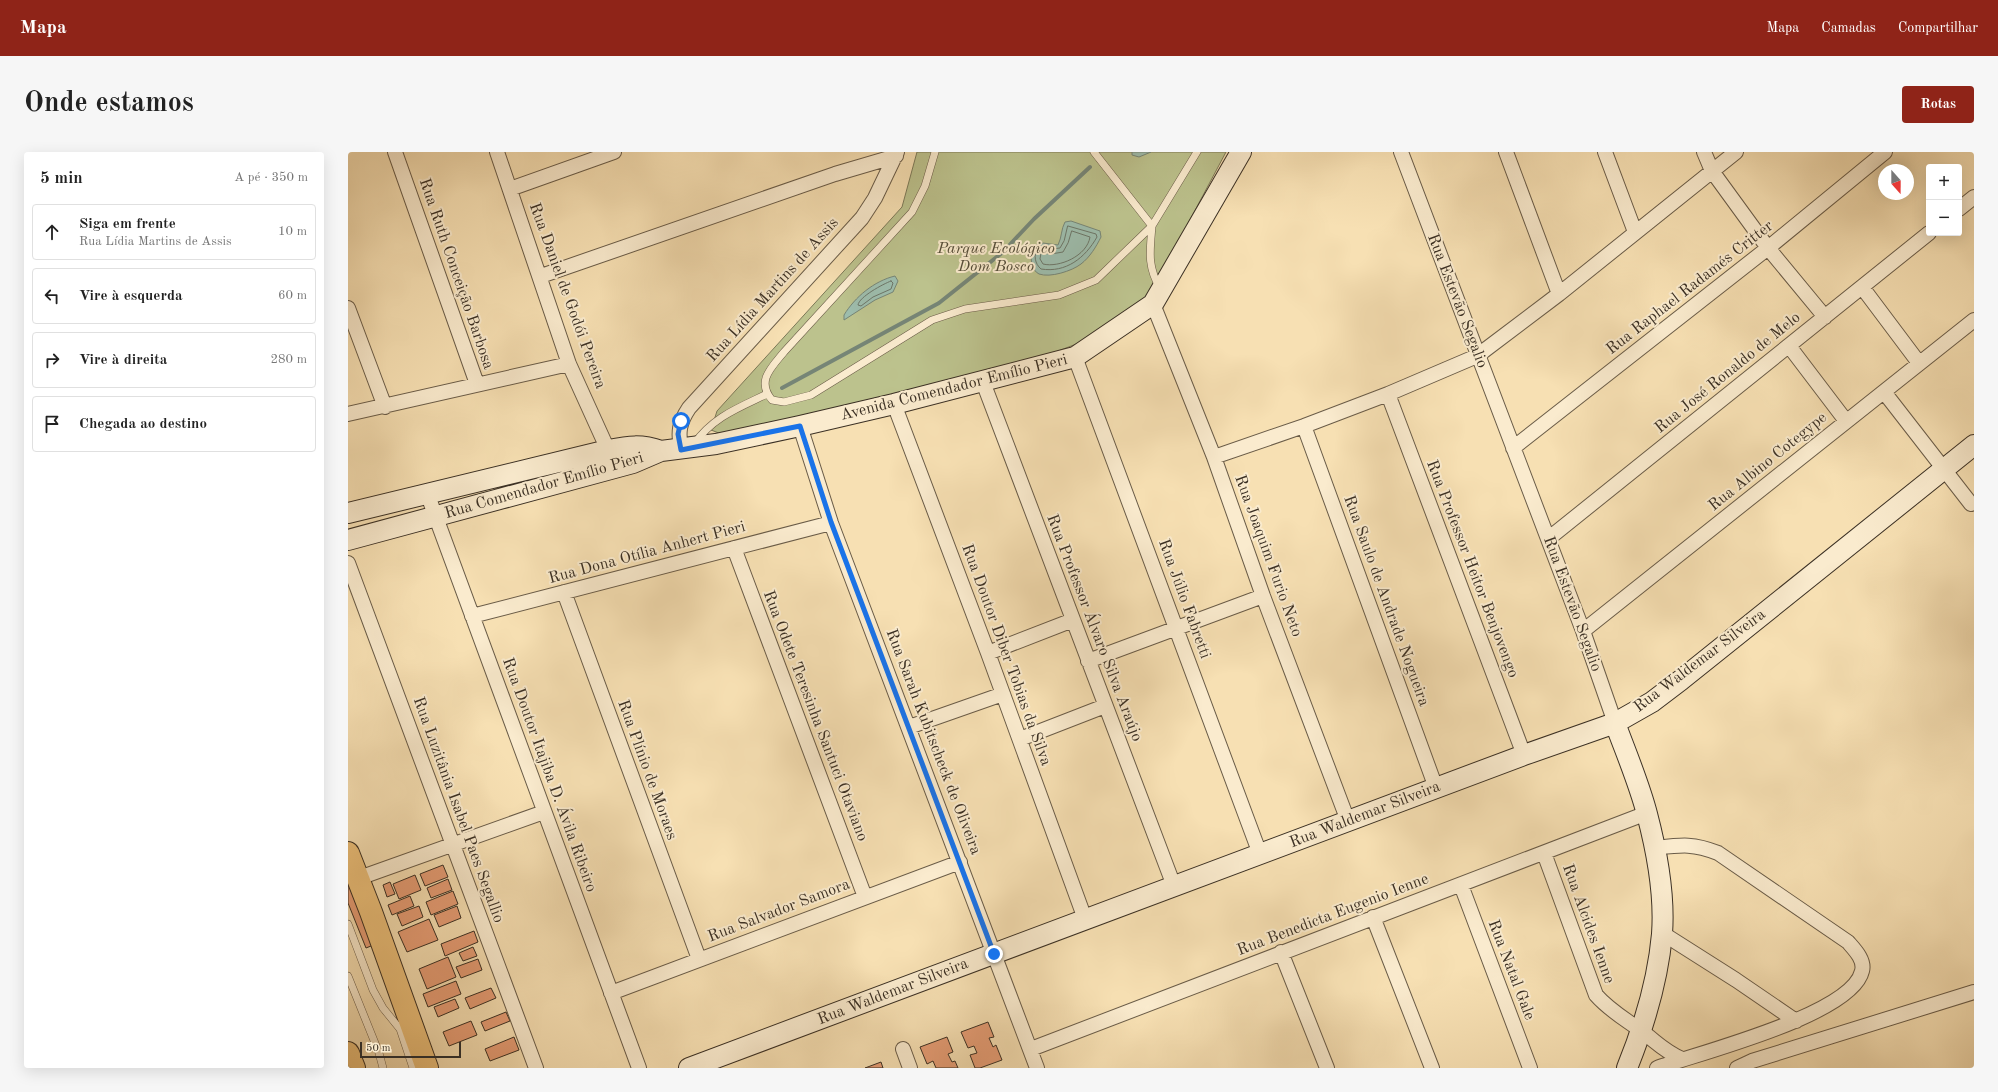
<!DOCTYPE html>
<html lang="pt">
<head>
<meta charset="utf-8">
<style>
	:root { --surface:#fff; --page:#f6f6f6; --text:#222; --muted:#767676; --line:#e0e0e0; --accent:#8f2418 }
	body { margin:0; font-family:"Old Standard TT",serif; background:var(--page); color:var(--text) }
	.controls { position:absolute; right:12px; top:12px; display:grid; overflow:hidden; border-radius:4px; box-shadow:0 4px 16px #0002 }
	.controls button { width:36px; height:36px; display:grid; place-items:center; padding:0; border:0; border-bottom:1px solid var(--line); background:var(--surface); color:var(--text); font:20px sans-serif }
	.compass { position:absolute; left:1530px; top:12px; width:36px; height:36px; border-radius:50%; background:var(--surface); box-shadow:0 4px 16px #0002; rotate:159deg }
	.scale { position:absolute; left:12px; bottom:10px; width:101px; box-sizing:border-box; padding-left:4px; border:2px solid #3b3024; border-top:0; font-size:11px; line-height:14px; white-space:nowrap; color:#3b3024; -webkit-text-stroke:3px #faebce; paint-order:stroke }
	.stop { position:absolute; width:12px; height:12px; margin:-9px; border:3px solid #1a73e8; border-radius:50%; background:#fff }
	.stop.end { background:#1a73e8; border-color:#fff; box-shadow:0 1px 4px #0008 }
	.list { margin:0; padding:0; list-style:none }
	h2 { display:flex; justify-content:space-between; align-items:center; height:52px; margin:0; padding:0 16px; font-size:17px }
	h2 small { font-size:13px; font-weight:400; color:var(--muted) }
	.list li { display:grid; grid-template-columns:26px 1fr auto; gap:12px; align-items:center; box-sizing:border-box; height:56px; margin:0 8px 8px; padding:0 8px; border:1px solid var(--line); border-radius:4px }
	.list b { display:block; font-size:15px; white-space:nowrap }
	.list p { margin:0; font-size:13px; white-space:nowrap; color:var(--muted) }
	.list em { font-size:13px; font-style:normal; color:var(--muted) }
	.icon { flex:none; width:22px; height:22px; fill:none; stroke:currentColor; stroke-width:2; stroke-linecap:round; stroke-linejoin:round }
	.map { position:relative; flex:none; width:1626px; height:916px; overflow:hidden; border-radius:4px }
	header { display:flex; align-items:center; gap:24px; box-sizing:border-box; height:56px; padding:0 20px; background:var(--accent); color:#fff }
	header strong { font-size:19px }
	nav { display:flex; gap:22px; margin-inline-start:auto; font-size:14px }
	.intro { display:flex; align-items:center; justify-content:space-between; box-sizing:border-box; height:96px; padding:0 24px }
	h1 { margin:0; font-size:28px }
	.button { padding:10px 18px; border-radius:4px; background:var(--accent); color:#fff; font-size:14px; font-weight:700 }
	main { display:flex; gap:24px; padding:0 24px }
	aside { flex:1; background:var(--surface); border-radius:4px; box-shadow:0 4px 16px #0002 }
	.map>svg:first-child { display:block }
	.green { fill:#bcc28d; stroke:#7c7958 }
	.water { fill:#9dbdad; stroke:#768576 }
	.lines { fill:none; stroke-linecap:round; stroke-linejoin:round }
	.shore { stroke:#6c7668; stroke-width:1 }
	.stream { stroke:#768576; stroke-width:4 }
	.building { fill:#e69d75; stroke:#3b3024 }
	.lane-casing { stroke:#6a5c48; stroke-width:8 }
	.street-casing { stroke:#6a5c48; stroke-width:16 }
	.secondary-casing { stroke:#3b3024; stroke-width:22 }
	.primary-casing { stroke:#3b3024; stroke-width:24 }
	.lane { stroke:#faebce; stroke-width:7 }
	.street { stroke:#faebce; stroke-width:14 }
	.secondary { stroke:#faebce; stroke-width:20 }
	.primary { stroke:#ecc07a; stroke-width:22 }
	.route { stroke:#1a73e8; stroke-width:5 }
	.labels { text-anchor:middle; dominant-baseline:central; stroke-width:4; stroke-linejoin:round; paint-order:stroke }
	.park-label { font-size:16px; font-style:italic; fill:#554d39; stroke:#faebce }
	.street-label { font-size:16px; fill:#3b3024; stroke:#faebce }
</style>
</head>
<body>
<header>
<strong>Mapa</strong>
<nav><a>Mapa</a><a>Camadas</a><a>Compartilhar</a></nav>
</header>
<div class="intro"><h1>Onde estamos</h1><a class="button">Rotas</a></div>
<main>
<aside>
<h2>5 min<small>A pé · 350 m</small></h2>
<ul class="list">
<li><svg class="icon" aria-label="ahead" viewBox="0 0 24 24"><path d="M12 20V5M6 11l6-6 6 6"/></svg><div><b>Siga em frente</b><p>Rua Lídia Martins de Assis</p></div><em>10 m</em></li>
<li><svg class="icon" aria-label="left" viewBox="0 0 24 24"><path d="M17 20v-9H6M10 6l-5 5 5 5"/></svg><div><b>Vire à esquerda</b></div><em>60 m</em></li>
<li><svg class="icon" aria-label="right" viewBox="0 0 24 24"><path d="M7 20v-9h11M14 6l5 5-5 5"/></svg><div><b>Vire à direita</b></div><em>280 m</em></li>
<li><svg class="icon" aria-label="arrive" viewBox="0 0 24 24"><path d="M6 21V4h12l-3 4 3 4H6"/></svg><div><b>Chegada ao destino</b></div></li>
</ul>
</aside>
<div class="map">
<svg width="1626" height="916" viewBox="0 0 1626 916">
	<rect width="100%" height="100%" fill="#f7e0b3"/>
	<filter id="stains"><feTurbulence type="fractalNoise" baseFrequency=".005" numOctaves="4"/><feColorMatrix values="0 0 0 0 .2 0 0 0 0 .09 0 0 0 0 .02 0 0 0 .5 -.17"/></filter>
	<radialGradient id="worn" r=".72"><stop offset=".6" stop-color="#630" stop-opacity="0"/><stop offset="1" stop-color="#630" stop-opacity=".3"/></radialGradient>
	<!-- green -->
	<path class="green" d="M569,0H878L801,145L749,184L692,206L376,283L363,278L369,259L554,55Z"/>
	<!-- water -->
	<path class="water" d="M784,0H803L791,5L784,3Z
		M723,69L752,79L753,85C748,95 742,105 733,112C724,119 702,126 691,122C683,118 683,107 683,100L687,93L695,91L710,93C714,85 713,77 717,70Z
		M547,124L550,129L545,140L527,148L496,168V163C507,145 526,129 547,124Z"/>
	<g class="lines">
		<!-- shore -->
		<path class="shore" d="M720,74L748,82L749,85C737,106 718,121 693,117C687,112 685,103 690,96C697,95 704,98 712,96L716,89Z
			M724,79L742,85C739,104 711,116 695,112L692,107L693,101L703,102L715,100L720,91Z
			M543,129L545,131L543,137L525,145L513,154L510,153C511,145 535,132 543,129Z"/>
		<!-- stream -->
		<path class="stream" d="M434,236L591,151L655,100L686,67L742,15"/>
	</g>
	<!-- building -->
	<path class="building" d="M95,713L100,725L77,734L72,722Z
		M0,723L28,792L18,796L0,751Z
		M67,723L73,738L51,747L45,732Z
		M100,727L104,738L83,746L79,736Z
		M42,730L47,742L39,745L35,733Z
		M105,739L110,752L83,763L78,750Z
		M62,744L66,754L44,763L40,753Z
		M71,754L75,765L54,774L49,762Z
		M109,754L113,766L91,775L86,763Z
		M81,767L90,788L59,800L50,780Z
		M126,779L130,790L97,804L93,792Z
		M125,795L129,804L115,809L111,801Z
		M100,805L108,825L79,837L71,817Z
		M130,807L134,818L113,826L108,815Z
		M108,829L113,842L80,855L75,842Z
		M143,836L148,846L122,857L117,846Z
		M107,847L111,856L90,865L86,855Z
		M158,860L162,869L137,879L133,870Z
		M123,869L129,883L101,894L95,880Z
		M640,870L646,885L641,886L645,895L648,893L654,908L632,916H627L622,903L629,901L626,894L620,896L613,880Z
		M166,885L171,898L142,909L137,897Z
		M599,885L605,900L600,902L604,910L607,909L610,916H588L585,909L579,912L572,895Z
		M533,910L535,916H517Z"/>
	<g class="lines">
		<!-- lane casing -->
		<g class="lane-casing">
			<path id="lane" d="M587,0L577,34L564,60L436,200C423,216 408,229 424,248L436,250L463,243L584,168L617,157L711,143L748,128L804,74L849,0
				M746,0L804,74C802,99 799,114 812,136
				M346,292C365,265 390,256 419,242
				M0,772L25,838L35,856L52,877L65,916
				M0,824L31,901L35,916"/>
		</g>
		<!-- street casing -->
		<g class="street-casing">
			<path id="street" d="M47,0L129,232
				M149,0L221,212L260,298
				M1053,0L1235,479L1267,571
				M1158,0L1211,142
				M1257,0L1287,80
				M1356,0L1364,19L1420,96L1477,165
				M162,37L266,0
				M1611,57L1626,45
				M193,124L487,22L548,4
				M1514,135L1571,211
				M805,152L866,305L915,444L1000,669
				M0,156L37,255
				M1441,194L1498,269
				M727,205L912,702
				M635,230L826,734
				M1536,240L1623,352
				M1040,242L1176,603
				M546,252L640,501L737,767
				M0,262L221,212
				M452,274L483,371L689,916
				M956,274L1088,636
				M1165,296L1420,96L1537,0
				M333,297C330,280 331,271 341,256L514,66L527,46L549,0
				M866,305L956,274L1040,242L1129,204L1211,142L1388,0
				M79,341L291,916
				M1200,387L1581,81
				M386,396L517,745
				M0,411L188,916
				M216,440L351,807
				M124,464L483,371
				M1235,479L1626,168
				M640,501L725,468
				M740,509L915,444
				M561,575L655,542
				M672,587L757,554
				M1307,696C1333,693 1345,691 1370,701L1500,790C1507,798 1517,808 1514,819C1504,863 1350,901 1309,916
				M1196,701L1248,843C1261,858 1277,867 1292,878C1309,890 1314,898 1334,907
				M11,726L196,660
				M1113,733L1182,916
				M1025,765L1084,916
				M1314,781L1388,828L1448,869
				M933,800L979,916
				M263,841L612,710
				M555,897L562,916
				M683,897L1299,661
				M1389,916L1404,909L1626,840"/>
		</g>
		<!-- secondary casing -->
		<g class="secondary-casing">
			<path id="secondary" d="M0,361L260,298C281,294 293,292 313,299
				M0,388L285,311L313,299L368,292L452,274L546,252L727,205L805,152L893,0
				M1267,571C1278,601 1291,631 1299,662C1309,700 1317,742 1314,782C1310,828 1296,874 1279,916
				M341,916L1176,603L1267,571L1304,550L1333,528L1626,293"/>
		</g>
		<!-- primary casing -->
		<g class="primary-casing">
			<path id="primary" d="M0,701L23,760L79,916
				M0,901L6,916"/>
		</g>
		<!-- lane -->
		<use href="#lane" class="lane"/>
		<!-- street -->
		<use href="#street" class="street"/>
		<!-- secondary -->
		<use href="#secondary" class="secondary"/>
		<!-- primary -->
		<use href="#primary" class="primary"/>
	</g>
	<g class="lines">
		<!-- route -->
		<path class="route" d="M333,269L330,282L333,298L452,274L483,370L646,802"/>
	</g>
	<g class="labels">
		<!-- park labels -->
		<g class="park-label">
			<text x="648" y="97">Parque Ecológico<tspan x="648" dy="18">Dom Bosco</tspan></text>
		</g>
		<!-- street labels -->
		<g class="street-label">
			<text transform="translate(108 122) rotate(71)">Rua Ruth Conceição Barbosa</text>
			<text transform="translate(1342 136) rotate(-38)">Rua Raphael Radamés Critter</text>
			<text transform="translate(425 138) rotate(-48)">Rua Lídia Martins de Assis</text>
			<text transform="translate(219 144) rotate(70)">Rua Daniel de Godói Pereira</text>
			<text transform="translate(1109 149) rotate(69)">Rua Estevão Segalio</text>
			<text transform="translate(1380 221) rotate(-39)">Rua José Ronaldo de Melo</text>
			<text transform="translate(606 236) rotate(-14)">Avenida Comendador Emílio Pieri</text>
			<text transform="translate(1420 310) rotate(-39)">Rua Albino Cotegype</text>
			<text transform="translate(196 334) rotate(-16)">Rua Comendador Emílio Pieri</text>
			<text transform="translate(299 401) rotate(-15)">Rua Dona Otília Anhert Pieri</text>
			<text transform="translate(920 404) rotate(70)">Rua Joaquim Furio Neto</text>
			<text transform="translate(1124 417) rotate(69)">Rua Professor Heitor Benjovengo</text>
			<text transform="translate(836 447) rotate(70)">Rua Júlio Fabretti</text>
			<text transform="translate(1038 449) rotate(70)">Rua Saulo de Andrade Nogueira</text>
			<text transform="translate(1224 452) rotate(70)">Rua Estevão Segalio</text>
			<text transform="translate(746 476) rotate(69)">Rua Professor Álvaro Silva Araújo</text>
			<text transform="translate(658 503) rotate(70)">Rua Doutor Diber Tobias da Silva</text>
			<text transform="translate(1352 509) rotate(-37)">Rua Waldemar Silveira</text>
			<text transform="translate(467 564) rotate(69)">Rua Odete Teresinha Santuci Otaviano</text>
			<text transform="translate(585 590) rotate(69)">Rua Sarah Kubitscheck de Oliveira</text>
			<text transform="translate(299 618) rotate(70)">Rua Plínio de Moraes</text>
			<text transform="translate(201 623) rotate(70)">Rua Doutor Itajiba D. Ávila Ribeiro</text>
			<text transform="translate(110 658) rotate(70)">Rua Luzitânia Isabel Paes Segallio</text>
			<text transform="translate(1017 663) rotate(-21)">Rua Waldemar Silveira</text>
			<text transform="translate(431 759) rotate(-21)">Rua Salvador Samora</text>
			<text transform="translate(985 763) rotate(-21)">Rua Benedicta Eugenio Ienne</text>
			<text transform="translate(1240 772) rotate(70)">Rua Alcides Ienne</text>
			<text transform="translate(1163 818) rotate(69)">Rua Natal Gale</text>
			<text transform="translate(545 840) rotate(-21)">Rua Waldemar Silveira</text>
		</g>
	</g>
	<rect width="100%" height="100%" filter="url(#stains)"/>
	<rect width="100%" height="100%" fill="url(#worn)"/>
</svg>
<div class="controls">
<button>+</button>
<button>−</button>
</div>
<svg class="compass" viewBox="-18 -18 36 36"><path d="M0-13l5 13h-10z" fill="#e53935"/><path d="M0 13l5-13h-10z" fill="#767676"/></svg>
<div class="scale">50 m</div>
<div class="stop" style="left:333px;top:269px"></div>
<div class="stop end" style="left:646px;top:802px"></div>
</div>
</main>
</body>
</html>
